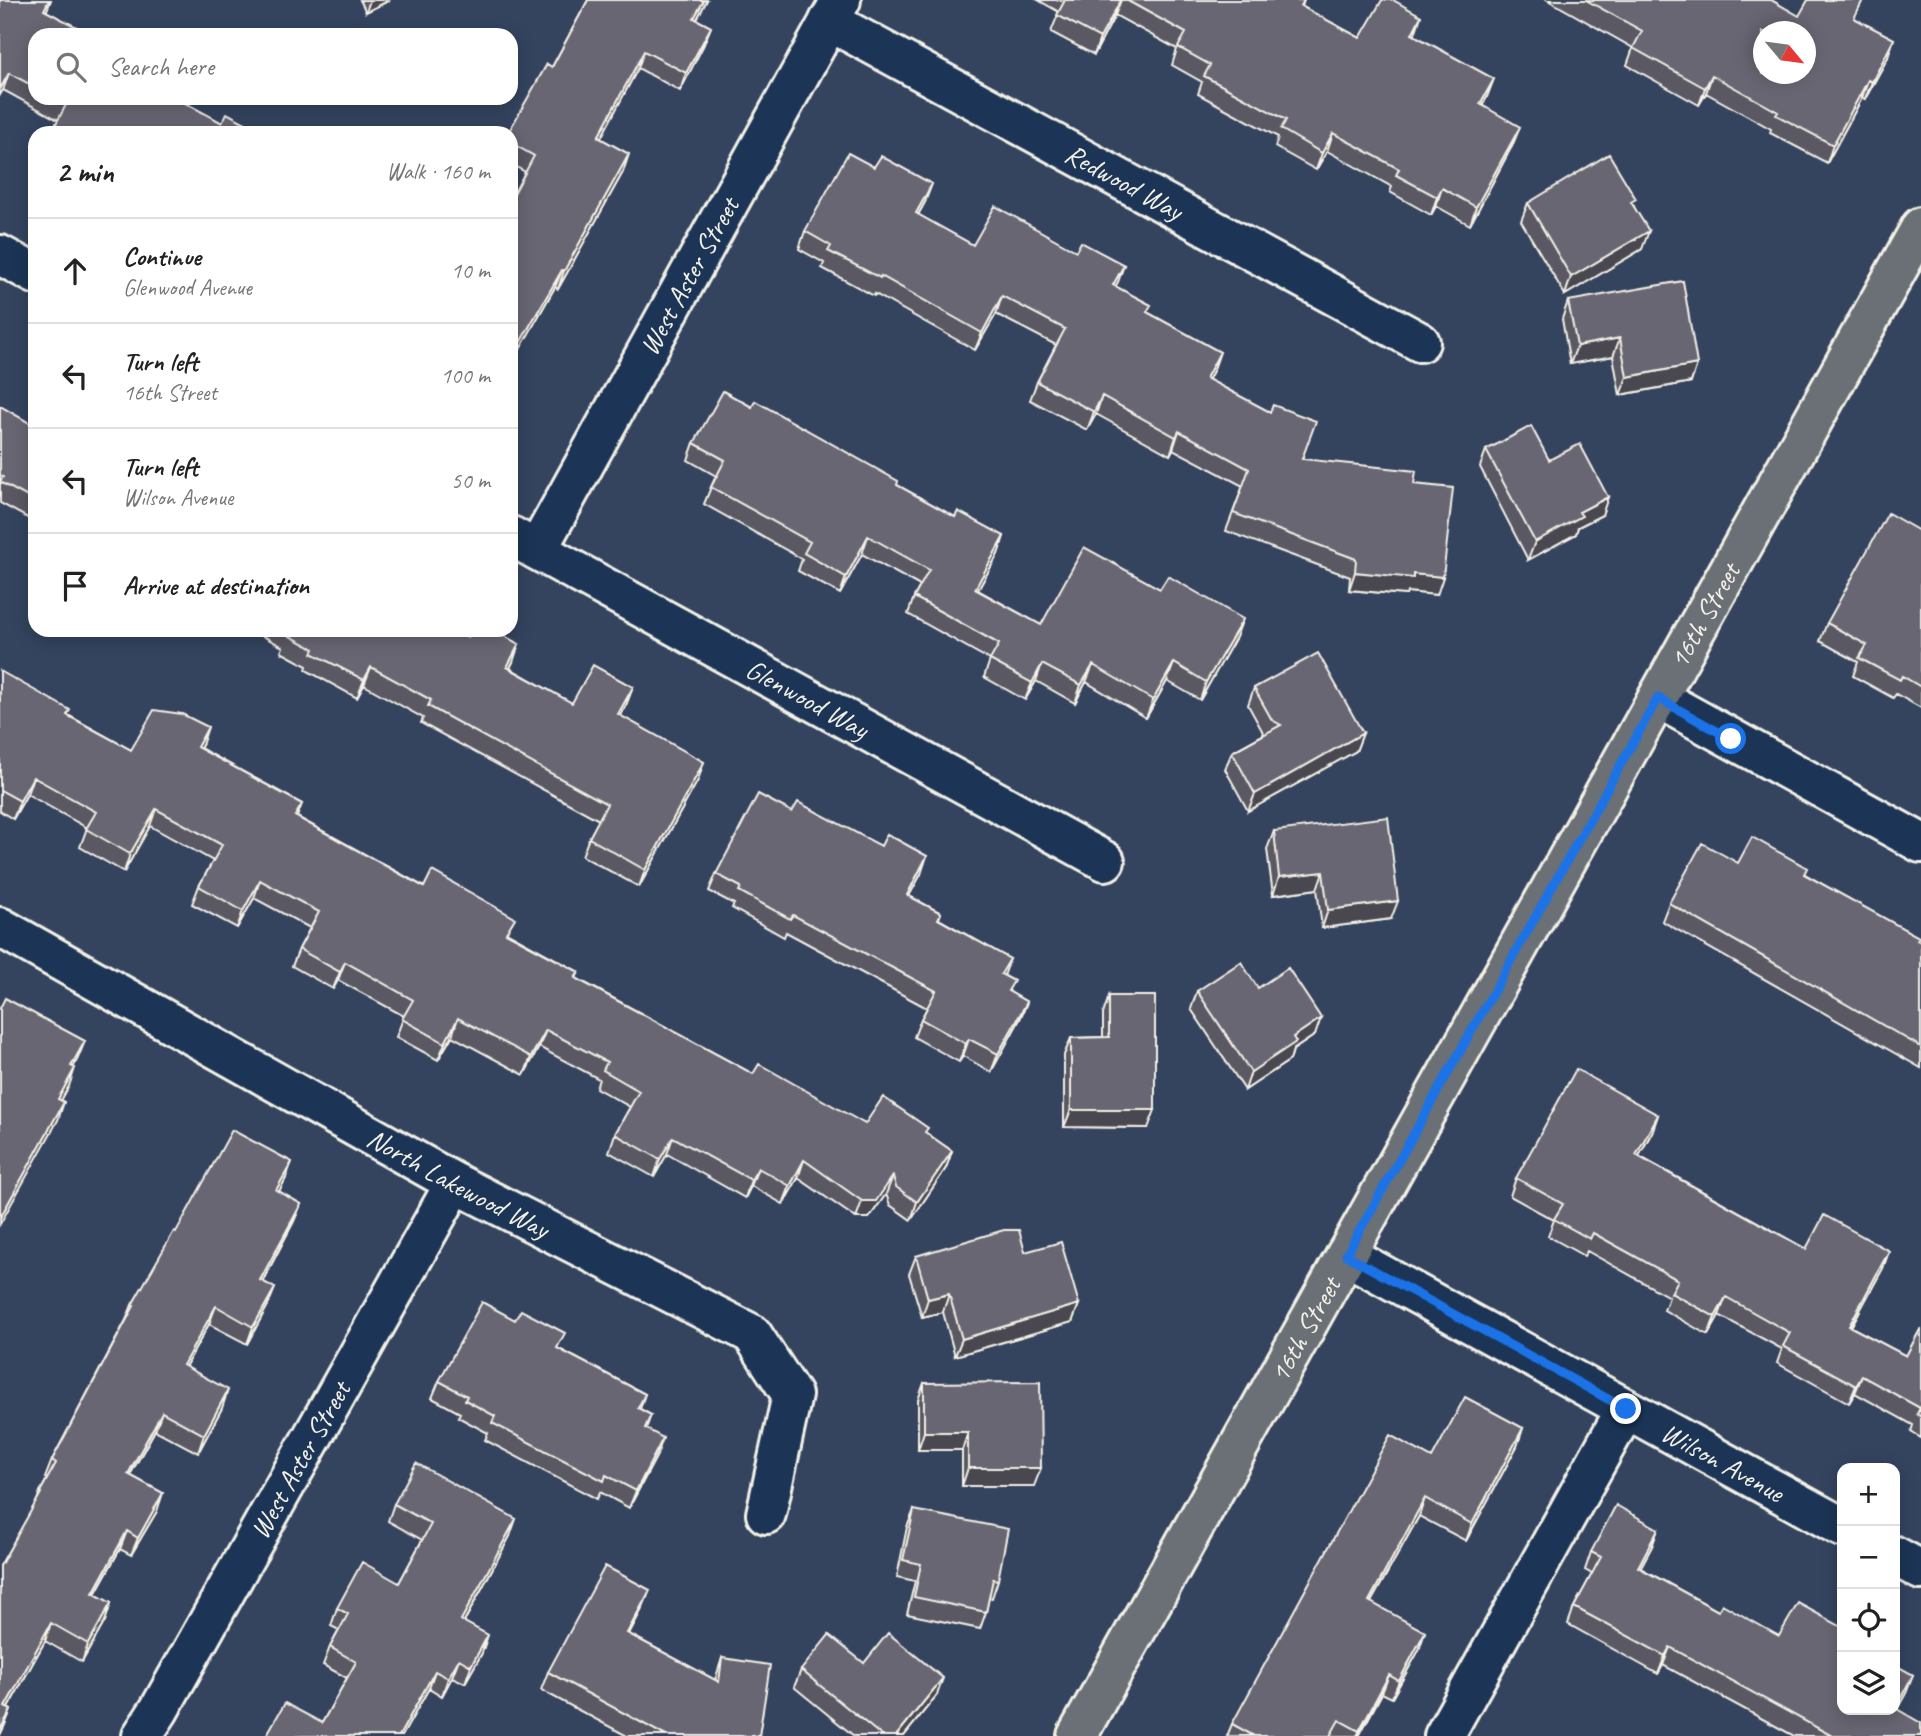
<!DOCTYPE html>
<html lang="en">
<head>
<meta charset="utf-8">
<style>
	:root { --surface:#fff; --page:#f6f6f6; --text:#222; --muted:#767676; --line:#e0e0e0 }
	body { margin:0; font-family:Caveat,sans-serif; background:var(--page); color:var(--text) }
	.controls { position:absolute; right:21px; bottom:21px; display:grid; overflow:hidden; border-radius:14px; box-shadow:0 4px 18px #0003 }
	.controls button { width:63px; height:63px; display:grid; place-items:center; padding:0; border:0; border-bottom:2px solid var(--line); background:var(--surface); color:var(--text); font:35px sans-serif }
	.compass { position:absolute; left:1753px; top:21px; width:63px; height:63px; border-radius:50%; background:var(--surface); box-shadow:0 4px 18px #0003; rotate:119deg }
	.stop { position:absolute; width:21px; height:21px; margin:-16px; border:5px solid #1a73e8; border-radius:50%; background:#fff }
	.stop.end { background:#1a73e8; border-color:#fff; box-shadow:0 2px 7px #0008 }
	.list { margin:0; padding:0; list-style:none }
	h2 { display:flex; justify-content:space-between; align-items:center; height:91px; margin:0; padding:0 28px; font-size:30px }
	h2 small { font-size:23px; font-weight:400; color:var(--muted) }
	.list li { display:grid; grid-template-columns:46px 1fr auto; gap:21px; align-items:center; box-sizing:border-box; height:105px; padding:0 28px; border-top:2px solid var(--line) }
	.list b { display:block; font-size:26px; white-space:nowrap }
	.list p { margin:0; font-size:23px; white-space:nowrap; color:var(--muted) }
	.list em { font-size:23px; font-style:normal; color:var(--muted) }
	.icon { flex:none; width:38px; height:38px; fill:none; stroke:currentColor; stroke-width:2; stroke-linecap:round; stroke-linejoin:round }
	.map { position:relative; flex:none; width:1921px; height:1736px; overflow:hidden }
	.search { position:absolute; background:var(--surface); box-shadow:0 4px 18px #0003; left:28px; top:28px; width:490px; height:77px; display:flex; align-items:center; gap:18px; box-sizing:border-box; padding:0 24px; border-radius:21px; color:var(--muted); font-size:26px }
	.panel { position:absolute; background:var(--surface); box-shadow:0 4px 18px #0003; left:28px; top:126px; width:490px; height:511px; border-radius:21px }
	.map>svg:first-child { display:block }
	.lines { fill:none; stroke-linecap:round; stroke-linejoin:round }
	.minor-casing { stroke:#f4f1e8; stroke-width:44 }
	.major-casing { stroke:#f4f1e8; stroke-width:44 }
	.minor { stroke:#1d3557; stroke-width:38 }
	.major { stroke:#6a7074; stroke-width:38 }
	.wall { fill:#5a5863; stroke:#f4f1e8; stroke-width:2 }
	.shaded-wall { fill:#4a4750; stroke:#f4f1e8; stroke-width:2 }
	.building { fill:#696673; stroke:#f4f1e8; stroke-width:2; fill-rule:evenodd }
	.route { stroke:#1a73e8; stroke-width:9 }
	.labels { text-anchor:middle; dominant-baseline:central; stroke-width:5; stroke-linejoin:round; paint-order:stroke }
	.street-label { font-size:28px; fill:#f4f1e8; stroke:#1d3557 }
</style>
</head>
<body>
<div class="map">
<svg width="1921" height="1736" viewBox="0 0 1921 1736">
	<rect width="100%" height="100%" fill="#34445f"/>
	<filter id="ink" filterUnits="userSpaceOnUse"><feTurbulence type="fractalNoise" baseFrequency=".0143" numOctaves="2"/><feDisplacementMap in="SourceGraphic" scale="14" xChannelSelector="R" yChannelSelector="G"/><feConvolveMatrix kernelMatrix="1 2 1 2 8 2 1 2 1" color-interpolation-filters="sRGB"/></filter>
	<g filter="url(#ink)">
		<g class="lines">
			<!-- minor casing -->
			<g class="minor-casing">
				<g id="minor">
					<path id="s1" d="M829,21L1420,342"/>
					<path d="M0,255L35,274"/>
					<path id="s2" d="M511,536L1105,861"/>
					<path id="s3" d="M537,550L841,0"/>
					<path d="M1658,698L1921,843"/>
					<path id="s4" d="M0,927L455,1183L752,1334L792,1395L766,1514"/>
					<path id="s5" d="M1346,1255L1842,1527"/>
					<path d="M1895,1556L1921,1570"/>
					<path id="s6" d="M142,1736L159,1710L455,1183"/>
					<path d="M1444,1736L1626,1409"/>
				</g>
			</g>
			<!-- major casing -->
			<g class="major-casing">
				<g id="major">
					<path id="s7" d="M1077,1736L1921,227"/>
				</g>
			</g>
			<!-- minor -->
			<use href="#minor" class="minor"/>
			<!-- major -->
			<use href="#major" class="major"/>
		</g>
		<!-- wall -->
		<path class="wall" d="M0,0L35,35V98H176L222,123L264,133L58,120L3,90Z
			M360,0H390L366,12Z
			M588,0H707L697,19L704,44L680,91L638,68L600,138L623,172L558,289L555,287L511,365V199L525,172L511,164V133L552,67Z
			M1038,0H1304L1302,7L1360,38L1414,35L1487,97L1482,106L1513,144L1470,225L1436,206L1431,215L1390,192L1392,187L1327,151L1316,170L1275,147L1278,137L1198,94L1202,82L1172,65L1177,49L1115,15L1094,55L1051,32L1059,12Z
			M1548,0H1771L1799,16L1856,19L1888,57L1865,99L1862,98L1827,163L1770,133L1771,129L1706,93L1699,105L1627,65L1633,48Z
			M925,202L918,215L973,245L1076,251L1124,265L1115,286L1214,369L1208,379L1302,459L1414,484L1437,595L1408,592L1406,595L1349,590L1350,577L1226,531L1243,486L1173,449L1170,455L1096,414L1087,430L1030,400L1037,382L1056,345L996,314L975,350L875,294L874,296L822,268L824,263L799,249L805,231Z
			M1528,203L1634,206L1642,249L1565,295L1521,221Z
			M1568,301L1697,364L1691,382L1620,395L1613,356L1570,364L1562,319Z
			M0,406L33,425L35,421V522L0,503Z
			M694,443L897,485L955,517L1004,536L998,554L978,590L1041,625L1236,637L1200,700L1167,681L1146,718L1086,682L1075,703L1036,681L1025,700L984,677L990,660L908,614L914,597L920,586L862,554L840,594L798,571L802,559L704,504L711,487L716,476L688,460Z
			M1486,450L1549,460L1602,515L1578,527L1576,534L1528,560L1480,467Z
			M1921,532V708L1896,694L1893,698L1853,676L1858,662L1820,641L1827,623Z
			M252,630H455L513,662L510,668L572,703L633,687L626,705L620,716L698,780L639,887L582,856L589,838L599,820L421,723L423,718L364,685L357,698L306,670L307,666L281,652L283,647Z
			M0,671L68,715L131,750L202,745L200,748L302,804L297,817L579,972L576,978L753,1074L865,1124L926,1133L952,1151L946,1168L911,1220L890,1205L886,1194L869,1218H856L798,1178L783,1204L751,1186L745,1198L667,1154L654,1177L609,1152L615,1134L630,1107L596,1088L599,1079L539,1047L524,1075L452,1036L438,1060L396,1037L404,1016L338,980L333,989L292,966L299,949L310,928L254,898L237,928L192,904L199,886L213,861L150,826L124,872L80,847L87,828L27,794L13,819L0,811Z
			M1254,688L1363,733L1356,751L1248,811L1225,769L1232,752L1264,734L1248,705Z
			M792,812L921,874L909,896L941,913L939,919L1010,959L1004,976L1010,992L1027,1002L1020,1019L991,1072L963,1056L959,1062L914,1037L921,1019L927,1008L786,932L784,937L732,908L734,904L709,891L716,874Z
			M1274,831L1391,919L1322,928L1317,889L1273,895L1267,849Z
			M1805,874L1921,942V1068L1662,921L1669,903Z
			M1197,991L1315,1035L1293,1050L1290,1060L1245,1090L1191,1009Z
			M1109,996L1148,1128L1064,1127V1055L1071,1038L1103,1037V1014Z
			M1658,1115L1652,1132L1639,1156L1806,1249L1889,1251L1883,1268L1851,1327L1906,1356L1921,1328V1438L1911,1432L1913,1425L1855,1393L1849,1403L1777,1363L1782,1349L1719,1315L1708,1335L1664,1310L1669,1297L1587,1251L1584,1256L1548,1236L1554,1220L1510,1196L1516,1178Z
			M285,1180L279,1191L301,1204L294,1221L263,1281L268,1305L247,1344L209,1324L185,1367L222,1408L198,1453L155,1430L130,1475L157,1511L131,1555L120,1549L95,1594L111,1603L105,1621L82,1662L45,1641L8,1708L11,1710L0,1735V1566L36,1503L40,1492L47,1479L45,1478L52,1460L126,1320L132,1305L176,1232Z
			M1025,1252L1079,1304L1072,1322L955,1356L943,1312L922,1317L909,1274L916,1256Z
			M559,1349L645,1394L640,1409L651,1415L646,1429L657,1455L629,1508L600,1492L597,1499L485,1440L488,1433L458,1417L460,1413L432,1398L439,1381Z
			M924,1383L1034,1486H962V1450H918V1400Z
			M1523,1428L1517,1446L1466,1541L1419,1516L1371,1602L1419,1650L1392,1698L1382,1693L1359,1736H1227L1232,1724L1432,1458Z
			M394,1504L510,1536L464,1622L482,1653L465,1683L452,1677L442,1696L429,1688L402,1736H266L322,1723L347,1678L323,1665L330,1647L339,1630L331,1626L337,1608L399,1583L422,1540L388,1521Z
			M914,1510L998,1580L992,1598L989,1597L986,1612L980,1629L907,1614L915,1581L897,1577L907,1527Z
			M1658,1529L1652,1546L1640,1568L1718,1611L1779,1636L1841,1635L1913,1675L1906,1693L1897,1709L1921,1736H1794L1663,1665L1658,1674L1568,1624L1574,1607L1592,1574L1585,1570L1591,1552Z
			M643,1607L629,1634L715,1680L722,1658L759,1736H627L541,1690L548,1672Z
			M864,1663L937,1695L904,1736H854L794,1687L801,1670Z"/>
		<!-- shaded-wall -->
		<path class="shaded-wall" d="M49,0H51L47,10L38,27L44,10Z
			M370,0H390L366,12Z
			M704,0H707L688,36L694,18Z
			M1121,0L1115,15L1094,55L1100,38Z
			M1421,16L1415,34L1405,51L1412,34Z
			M711,27L704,44L680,91L686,73Z
			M1894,39L1888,57L1865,99L1872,82Z
			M644,51L638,68L592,155L598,137Z
			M9,73L3,90L0,95V89Z
			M1712,75L1706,93L1699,105L1705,88Z
			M1494,79L1487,97L1473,122L1480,104Z
			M1868,80L1862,98L1827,163L1833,145Z
			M1520,127L1513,144L1470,225L1476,207Z
			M1333,133L1327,151L1316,170L1322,153Z
			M629,154L623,172L558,289L564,271Z
			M932,184L925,202L909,231L916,213Z
			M1442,188L1436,206L1431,215L1437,197Z
			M1649,231L1642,249L1565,295L1571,277Z
			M1124,265L1118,282L1106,302L1113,285Z
			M562,270L555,287L511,365V358Z
			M1002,296L996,314L975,350L982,333Z
			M1620,338L1613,356L1570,364L1577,346Z
			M1220,352L1214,369L1200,396L1206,378Z
			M1697,364L1691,382L1620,395L1627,377Z
			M1102,396L1096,414L1087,430L1094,412Z
			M1179,431L1173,449L1170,455L1176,437Z
			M1608,497L1602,515L1578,527L1576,534L1528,560L1535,542L1579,512Z
			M868,536L862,554L840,594L846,577Z
			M1004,536L998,554L969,606L975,589Z
			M1355,572L1413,574L1443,577L1437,595L1408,592L1406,595L1349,590Z
			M1243,619L1236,637L1200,700L1206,682Z
			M519,644L513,662L501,684L507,667Z
			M1174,663L1167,681L1146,718L1153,700Z
			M1042,664L1036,681L1025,700L1032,683Z
			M1093,665L1086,682L1075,703L1081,685Z
			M371,667L364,685L357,698L364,680Z
			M633,687L626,705L611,732L618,714Z
			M208,727L202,745L191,764L197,747Z
			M1363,733L1356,751L1248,811L1255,794Z
			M704,762L698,780L639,887L645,870Z
			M33,777L27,794L13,819L20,801Z
			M156,809L150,826L124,872L130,854Z
			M927,856L921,874L900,912L907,895Z
			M1323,872L1317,889L1273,895L1279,877Z
			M260,880L254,898L237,928L243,911Z
			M1398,901L1391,919L1322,928L1328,910Z
			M345,962L338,980L333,989L340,972Z
			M1027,1002L1020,1019L991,1072L998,1054Z
			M458,1018L452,1036L438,1060L445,1043Z
			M1321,1018L1315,1035L1293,1050L1290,1060L1245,1090L1251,1072L1293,1037Z
			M546,1030L539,1047L524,1075L531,1057Z
			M969,1039L963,1056L959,1062L966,1044Z
			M85,1041L78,1058L65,1084L71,1066Z
			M75,1068L69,1086L52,1117L58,1099Z
			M64,1102L58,1120L0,1224V1218Z
			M1071,1110H1155L1148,1128L1064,1127Z
			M1658,1115L1652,1132L1630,1172L1636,1155Z
			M673,1137L667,1154L654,1177L660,1159Z
			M952,1151L946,1168L911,1220L917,1202Z
			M804,1160L798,1178L783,1204L790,1186Z
			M292,1162L285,1180L270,1208L276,1190Z
			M758,1168L751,1186L745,1198L751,1180Z
			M893,1176L886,1194L869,1218H856L862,1201Z
			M301,1204L294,1221L254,1297L260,1280Z
			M1889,1251L1883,1268L1842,1343L1849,1326Z
			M275,1288L268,1305L247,1344L253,1327Z
			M949,1294L943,1312L922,1317L928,1299Z
			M1726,1297L1719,1315L1708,1335L1715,1317Z
			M1079,1304L1072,1322L955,1356L962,1339Z
			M216,1306L209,1324L176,1383L183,1365Z
			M1862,1376L1855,1393L1849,1403L1856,1386Z
			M228,1390L222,1408L198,1453L204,1435Z
			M162,1412L155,1430L121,1491L128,1474Z
			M1523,1428L1517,1446L1466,1541L1472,1524Z
			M924,1432H968L962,1450H918Z
			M663,1438L657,1455L629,1508L636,1491Z
			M968,1468H1041L1034,1486H962Z
			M163,1493L157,1511L131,1555L138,1538Z
			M1425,1498L1419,1516L1362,1618L1369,1601Z
			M516,1519L510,1536L455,1638L461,1620Z
			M1658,1529L1652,1546L1631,1585L1638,1567Z
			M127,1531L120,1549L86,1610L93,1593Z
			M650,1590L643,1607L620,1650L627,1633Z
			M111,1603L105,1621L82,1662L88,1644Z
			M51,1623L45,1641L0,1722L5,1707Z
			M1425,1632L1419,1650L1392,1698L1399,1681Z
			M488,1635L482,1653L465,1683L471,1666Z
			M1670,1647L1663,1665L1658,1674L1665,1656Z
			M459,1659L452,1677L442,1696L448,1678Z
			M435,1671L429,1688L402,1736H399Z
			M1389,1675L1382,1693L1359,1736H1357Z
			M1913,1675L1906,1693L1888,1726L1895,1708Z
			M943,1678L937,1695L904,1736H896Z
			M11,1710L4,1727L0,1735V1730Z"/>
		<!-- building -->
		<path class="building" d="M0,0H49L44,10L92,35H35V87L9,73L0,89Z
			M588,0H704L694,18L711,27L686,73L644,51L598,137L629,154L564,271L562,270L511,358V199L534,156L511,143V133H508L547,64L552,67Z
			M1065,0H1121L1100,38L1057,15Z
			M1126,0H1304L1301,6L1360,38L1382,0H1393L1421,16L1412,34L1494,79L1480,104L1520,127L1476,207L1442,188L1437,197L1396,175L1399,169L1333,133L1322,153L1281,129L1286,120L1204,76L1210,65L1178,47L1186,33Z
			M1586,0H1771L1799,16L1808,0H1863L1854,18L1894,39L1872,82L1868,80L1833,145L1776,115L1778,112L1712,75L1705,88L1633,48L1642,31ZM1763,32H1805V74H1763Z
			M57,98H176L222,123L227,113L264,133H51L67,103Z
			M848,153L874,167L881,156L932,184L916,213L973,245L995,206L1076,251L1081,242L1124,265L1113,285L1151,305L1147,312L1220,352L1206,378L1270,412L1273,405L1316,421L1302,459L1416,471L1414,484L1453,488L1443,577L1413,574V578L1355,572L1356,559L1233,513L1249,469L1179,431L1176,437L1102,396L1094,412L1037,382L1065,329L1002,296L982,333L881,276L880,278L828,251L831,246L805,231Z
			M1609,154L1636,199L1631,202L1649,231L1571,277L1528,203Z
			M1683,281L1697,364L1627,377L1620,338L1577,346L1568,301Z
			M723,391L752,407L755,401L898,481L897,485L955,517L958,511L1004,536L975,589L1041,625L1084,547L1160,589L1168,576L1243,619L1206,682L1174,663L1153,700L1093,665L1081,685L1042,664L1032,683L990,660L999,644L914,597L929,570L868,536L846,577L804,553L810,542L711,487L725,460L694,443Z
			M0,406L33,425L35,421V501L0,482L3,477L0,475Z
			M1531,426L1549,460L1580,444L1608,497L1579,512L1582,516L1535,542L1486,450Z
			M1888,513L1921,532V687L1902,676L1900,680L1859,658L1867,645L1827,623Z
			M290,630H455L468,637L472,630H493L519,644L507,667L572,703L593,665L633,687L618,714L704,762L645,870L589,838L607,804L428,706L431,700L371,667L364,680L312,653L314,649L288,635Z
			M1318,653L1363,733L1255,794L1232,752L1281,725L1272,720L1254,688Z
			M0,671L70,710L67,715L131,750L154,710L182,714L208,727L197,747L302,804L295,816L424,887L432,871L515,918L506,933L579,972L575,978L753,1074L759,1064L865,1124L883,1097L928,1128L925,1132L952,1151L917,1202L896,1187L893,1176L876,1201H862L804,1160L790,1186L758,1168L751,1180L673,1137L660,1159L615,1134L639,1091L603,1070L607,1062L546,1030L531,1057L458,1018L445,1043L402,1019L413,1000L345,962L340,972L299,949L319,912L260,880L243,911L199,886L222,845L156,809L130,854L86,829L96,812L33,777L20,801L0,790Z
			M758,794L792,812L798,802L881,846L887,834L927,856L907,895L941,913L938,919L1010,959L1001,974L1014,981L1008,991L1027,1002L998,1054L969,1039L966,1044L921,1019L936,991L793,915L790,919L739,891L741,887L716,874Z
			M1388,817L1398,901L1328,910L1323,872L1279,877L1274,831Z
			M1752,837L1807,868L1804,874L1919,937L1917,940L1921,942V1047L1669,903L1702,843L1738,863Z
			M1241,962L1258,988L1288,968L1321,1018L1293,1037L1296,1042L1251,1072L1197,991Z
			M1109,996H1155V1110H1071V1038L1109,1037Z
			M5,998L85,1041L71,1066L75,1068L58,1099L64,1102L0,1218V1008Z
			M1576,1069L1658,1115L1636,1155L1806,1249L1824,1215L1889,1251L1849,1326L1906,1356L1921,1328V1417L1917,1414L1920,1408L1862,1376L1856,1386L1783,1346L1790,1333L1726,1297L1715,1317L1671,1293L1678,1280L1593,1233L1590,1239L1554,1219L1563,1204L1516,1178Z
			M232,1130L292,1162L276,1190L301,1204L260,1280L275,1288L253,1327L216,1306L183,1365L228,1390L204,1435L162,1412L128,1474L163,1493L138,1538L127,1531L93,1593L111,1603L88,1644L51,1623L5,1707L11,1710L0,1730V1566L41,1493L40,1492L56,1463L52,1460L134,1306L132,1305L174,1231L176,1232Z
			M1004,1230H1019L1025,1252L1061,1242L1079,1304L962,1339L949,1294L928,1299L916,1256Z
			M482,1302L515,1320L521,1310L565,1333L557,1348L645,1394L638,1408L651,1415L645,1428L663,1438L636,1491L606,1475L604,1481L492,1423L495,1416L465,1400L467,1396L439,1381Z
			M1040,1382L1041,1468H968V1432H924V1383Z
			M1465,1397L1523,1428L1472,1524L1425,1498L1369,1601L1425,1632L1399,1681L1389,1675L1359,1731L1339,1720L1330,1736H1254L1232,1724L1390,1435L1432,1458Z
			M416,1463L516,1519L461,1620L488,1635L471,1666L459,1659L448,1678L435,1671L399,1736H266L285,1703L322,1723L356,1662L330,1647L348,1614L337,1608L362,1562L399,1583L431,1524L394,1504Z
			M1616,1505L1658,1529L1638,1567L1718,1611L1722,1604L1779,1636L1798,1603L1842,1627V1631L1840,1635L1842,1636V1710H1895V1708L1921,1723V1736H1832L1670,1647L1665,1656L1574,1607L1601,1557L1591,1552Z
			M914,1510L1008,1529L998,1580L993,1579L986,1612L914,1597L921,1564L903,1560Z
			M605,1566L650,1590L627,1633L719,1682L722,1658L770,1665L759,1736H666L548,1672Z
			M888,1633L943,1678L896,1736H882L801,1670L829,1635L864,1663Z
			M1895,1665L1913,1675L1895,1708Z"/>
	</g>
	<g class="lines" filter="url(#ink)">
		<!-- route -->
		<path class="route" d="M1626,1409L1346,1255L1658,698L1731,739"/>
	</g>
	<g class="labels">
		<!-- street labels -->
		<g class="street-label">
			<text stroke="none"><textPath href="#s1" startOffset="336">Redwood Way</textPath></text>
			<text stroke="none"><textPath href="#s3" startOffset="313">West Aster Street</textPath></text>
			<text stroke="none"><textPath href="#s7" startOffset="1284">16th Street</textPath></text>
			<text stroke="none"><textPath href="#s2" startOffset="338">Glenwood Way</textPath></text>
			<text stroke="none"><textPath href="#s4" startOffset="525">North Lakewood Way</textPath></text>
			<text stroke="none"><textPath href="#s7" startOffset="466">16th Street</textPath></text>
			<text stroke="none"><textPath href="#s6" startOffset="318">West Aster Street</textPath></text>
			<text stroke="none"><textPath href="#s5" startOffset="430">Wilson Avenue</textPath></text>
		</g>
	</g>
</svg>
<div class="controls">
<button>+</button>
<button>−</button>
<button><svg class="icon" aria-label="locate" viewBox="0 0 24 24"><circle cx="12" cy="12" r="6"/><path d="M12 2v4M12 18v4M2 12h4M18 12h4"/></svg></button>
<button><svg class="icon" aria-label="layers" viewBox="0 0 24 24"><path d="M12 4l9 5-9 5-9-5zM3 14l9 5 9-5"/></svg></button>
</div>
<svg class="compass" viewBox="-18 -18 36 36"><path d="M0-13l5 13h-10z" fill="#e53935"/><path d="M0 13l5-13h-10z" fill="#767676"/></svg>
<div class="stop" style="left:1731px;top:739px"></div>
<div class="stop end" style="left:1626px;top:1409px"></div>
<div class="search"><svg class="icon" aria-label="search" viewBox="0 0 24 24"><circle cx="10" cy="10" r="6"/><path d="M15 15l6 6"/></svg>Search here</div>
<section class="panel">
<h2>2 min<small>Walk · 160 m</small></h2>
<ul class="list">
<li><svg class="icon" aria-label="ahead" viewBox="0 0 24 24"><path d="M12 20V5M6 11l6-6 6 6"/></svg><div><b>Continue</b><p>Glenwood Avenue</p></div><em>10 m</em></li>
<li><svg class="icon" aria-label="left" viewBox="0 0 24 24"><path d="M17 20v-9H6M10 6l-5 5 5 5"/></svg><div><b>Turn left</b><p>16th Street</p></div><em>100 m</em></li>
<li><svg class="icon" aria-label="left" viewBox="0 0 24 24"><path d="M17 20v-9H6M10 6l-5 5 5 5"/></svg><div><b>Turn left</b><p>Wilson Avenue</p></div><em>50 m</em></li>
<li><svg class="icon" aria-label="arrive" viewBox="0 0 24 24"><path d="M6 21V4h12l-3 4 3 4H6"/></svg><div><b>Arrive at destination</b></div></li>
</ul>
</section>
</div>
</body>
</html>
